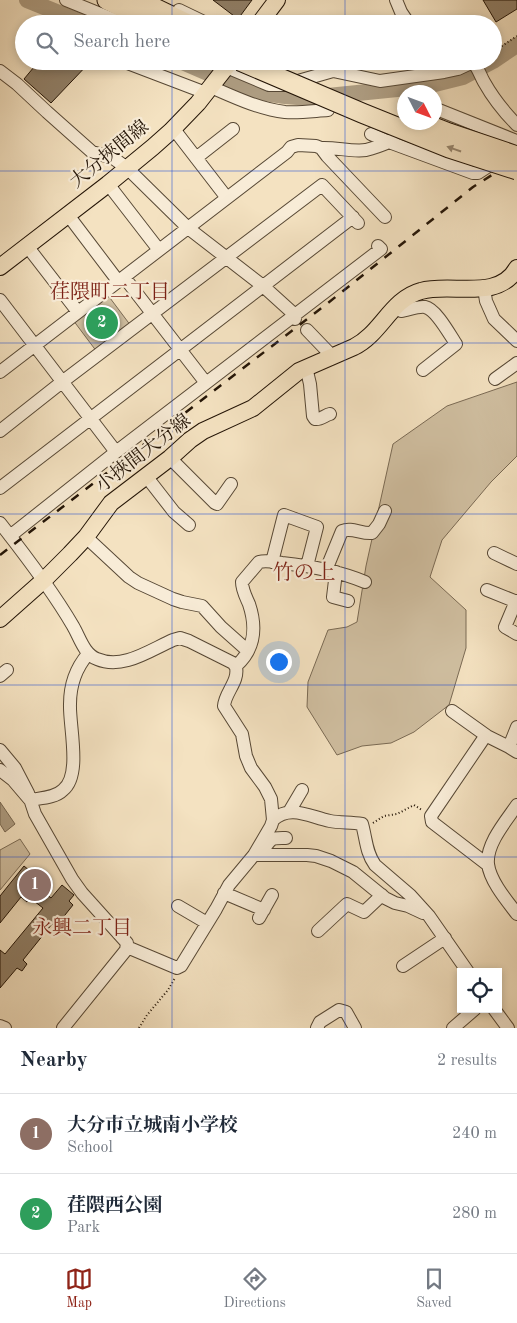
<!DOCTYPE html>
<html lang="en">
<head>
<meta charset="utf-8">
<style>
	:root { --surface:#fff; --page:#f2f2f3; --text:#1f2937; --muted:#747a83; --line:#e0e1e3; --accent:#8f2418 }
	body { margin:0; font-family:"Old Standard TT","Noto Serif JP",serif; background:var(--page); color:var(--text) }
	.controls { position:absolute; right:15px; bottom:15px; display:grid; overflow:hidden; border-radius:0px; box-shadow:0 2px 8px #0003 }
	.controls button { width:45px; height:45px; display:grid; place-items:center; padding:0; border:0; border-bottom:1px solid var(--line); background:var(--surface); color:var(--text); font:25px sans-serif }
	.compass { position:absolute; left:397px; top:85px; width:45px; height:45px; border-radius:50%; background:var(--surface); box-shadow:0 2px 8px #0003; rotate:132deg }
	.you { position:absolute; left:278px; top:661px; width:18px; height:18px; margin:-12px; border:4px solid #fff; border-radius:50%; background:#1a73e8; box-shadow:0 0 0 8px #1a73e833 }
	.badge { display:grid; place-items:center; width:32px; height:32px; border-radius:50%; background:var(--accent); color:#fff; font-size:16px; font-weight:700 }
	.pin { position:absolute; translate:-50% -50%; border:2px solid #fff; box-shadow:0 1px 5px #0006 }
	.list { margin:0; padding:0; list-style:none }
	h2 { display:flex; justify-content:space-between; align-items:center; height:65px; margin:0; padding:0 20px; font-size:21px }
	h2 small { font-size:16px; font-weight:400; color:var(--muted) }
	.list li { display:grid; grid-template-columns:32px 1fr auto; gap:15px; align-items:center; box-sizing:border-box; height:80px; padding:0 20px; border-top:1px solid var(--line) }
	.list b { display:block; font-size:19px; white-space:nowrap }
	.list p { margin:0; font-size:16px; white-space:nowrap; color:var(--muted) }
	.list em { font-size:16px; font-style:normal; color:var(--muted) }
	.icon { flex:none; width:28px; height:28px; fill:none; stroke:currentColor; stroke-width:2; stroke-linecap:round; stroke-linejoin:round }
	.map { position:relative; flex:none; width:517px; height:1028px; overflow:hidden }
	.search { position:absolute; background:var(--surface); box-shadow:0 2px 8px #0003; left:15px; right:15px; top:15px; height:55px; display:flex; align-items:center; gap:12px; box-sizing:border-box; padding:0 18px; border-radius:28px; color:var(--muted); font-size:19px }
	.sheet { height:225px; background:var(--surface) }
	nav { display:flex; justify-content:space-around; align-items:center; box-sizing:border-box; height:70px; border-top:1px solid var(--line); background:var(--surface); font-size:14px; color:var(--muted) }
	nav a { display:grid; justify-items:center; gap:2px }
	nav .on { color:var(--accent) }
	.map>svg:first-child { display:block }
	.green { fill:#d0bfa1; stroke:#7a6a54 }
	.water { fill:#ad9c81; stroke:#766650 }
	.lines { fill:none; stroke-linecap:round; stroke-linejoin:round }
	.river { stroke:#ad9c81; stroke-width:16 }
	.building { fill:#907f67; stroke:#231406 }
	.minor-casing { stroke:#574835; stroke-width:14 }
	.major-casing { stroke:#231406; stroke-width:18 }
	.highway-casing { stroke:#231406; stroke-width:21 }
	.path { stroke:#231406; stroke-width:2; stroke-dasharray:1 2.5; stroke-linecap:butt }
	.minor { stroke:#f8ecd7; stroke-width:12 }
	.major { stroke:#f4e2c1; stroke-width:16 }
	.highway { stroke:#f4e2c1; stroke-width:19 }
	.rail { stroke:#231406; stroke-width:2.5; stroke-dasharray:9 9; stroke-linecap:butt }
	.highway-bridge-casing { stroke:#231406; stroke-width:21; stroke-linecap:butt }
	.highway-bridge { stroke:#f4e2c1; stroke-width:19 }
	.oneway { fill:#96856d }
	.grid { fill:none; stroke:#1d4ed8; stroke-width:1; stroke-opacity:0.55 }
	.labels { text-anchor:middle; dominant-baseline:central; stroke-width:4.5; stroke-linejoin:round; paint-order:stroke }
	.street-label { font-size:19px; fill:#231406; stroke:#f8ecd7 }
	.neighbourhood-label { font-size:20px; fill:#7a1f14; stroke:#f8ecd7 }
	.quarter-label { font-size:21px; fill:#7a1f14; stroke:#f8ecd7 }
</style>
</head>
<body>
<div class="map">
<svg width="517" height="1028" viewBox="0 0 517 1028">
	<rect width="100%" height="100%" fill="#f4e2c1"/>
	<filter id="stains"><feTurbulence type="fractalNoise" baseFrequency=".004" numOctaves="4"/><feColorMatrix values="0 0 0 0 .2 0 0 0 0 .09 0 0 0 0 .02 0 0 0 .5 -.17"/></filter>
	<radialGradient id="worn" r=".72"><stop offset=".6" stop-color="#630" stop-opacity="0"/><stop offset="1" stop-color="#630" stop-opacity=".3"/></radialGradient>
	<!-- green -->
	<path class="green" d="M107,294L131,326L97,352L73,320Z
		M517,382V456L491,482L442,540L430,577L466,610V648L449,705L414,732L391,743L362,746L337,755L307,707L308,682L328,630L347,627L357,622L366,566L393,444L447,406Z
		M20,839L30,854L0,890V850Z"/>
	<!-- water -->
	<path class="water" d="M0,802L15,824L5,832L0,824Z"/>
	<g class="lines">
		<!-- river -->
		<path class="river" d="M27,0L86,24
			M180,61C207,72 236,87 265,93C279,96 293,97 308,98L427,86L463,77L493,61
			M493,61L517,45"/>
	</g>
	<!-- building -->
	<path class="building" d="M213,0H252L238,19Z
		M483,0H517V9L496,22Z
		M39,61H91L51,103L24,79Z
		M24,866L36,876L32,882L51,898L62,885L74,895L69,901L73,905L61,920L63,921L57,928L52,924L23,960L27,964L22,971L17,968L0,988V950L5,954L43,908L30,898L27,902L21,897L0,923V896Z"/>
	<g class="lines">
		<!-- minor casing -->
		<g class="minor-casing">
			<path id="minor" d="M66,0L125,24
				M396,0L401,12L409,24
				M179,10L208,24
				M122,61L206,93
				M212,61L269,85H284L333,71
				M312,61L333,71L380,81L444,72L458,69L473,62
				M472,61C478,67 480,75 484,82C493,98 504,112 517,125
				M0,71L17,84L47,112L92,152L113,158L127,168L188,228L263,286L295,315V319
				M211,87C234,97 259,109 285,112C299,113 313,111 328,110
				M434,108L514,140L517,142
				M173,128L227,198
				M371,134L389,142L473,173H478L498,160
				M321,148C336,147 351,152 366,150C374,148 382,145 389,142L392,140
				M196,158L233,129
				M108,184L159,250
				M68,215L118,281
				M27,246L78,312
				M124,277L206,383
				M484,288L486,301L494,319L517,341
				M0,300L116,452
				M395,308L401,311C408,310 418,306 425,307C436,309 450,335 456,344L423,370
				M307,330L332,356
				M306,367L310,384L313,416L315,419C321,420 325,415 330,414
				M0,372L287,152L291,147L298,145L316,146L321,148L327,156L385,217
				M495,379L517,363
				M0,431L62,382L322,185L358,223
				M170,458L215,503L217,504L231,484
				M146,476L174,512L189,525
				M0,488L353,217
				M0,523C26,556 52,590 73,626C80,638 84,654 97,659C123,670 150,650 173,640L180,638L189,641L233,663L236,667C239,682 225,692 224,706L242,734L246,756L251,768L265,787L271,799L273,820L271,826L254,855L229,885L216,909L181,966L177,968L127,947
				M10,536L116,452L381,249L378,246
				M86,537L129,577L138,583L173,599L182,602L202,606L221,627L248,651
				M494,553L517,564
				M272,562L284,515L317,527L307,566
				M326,570L342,531C352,527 361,534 372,533L379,524L385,511
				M336,572L333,597L348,601
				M487,590L517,602
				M516,601L505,627L517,634
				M236,666C255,649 257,628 249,604C246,597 242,590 242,582L259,562C266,560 275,562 282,563C311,566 339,571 365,582
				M0,676L7,670
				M452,711L487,736
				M509,747L517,727
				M0,750L15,768L28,793L35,814L72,879L82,893L127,943L126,950L63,1028
				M0,770L13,780L30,800C41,798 55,798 63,790C82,775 69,726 70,704C70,685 76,668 88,654
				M517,805C506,821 486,844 488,864C490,881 507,901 517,914
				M289,812L302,790
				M273,820C290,804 310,817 330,821C340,823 351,822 362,824C366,838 366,853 375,865L410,895L429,916L468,972
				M264,849C272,837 272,838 286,838
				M254,855H307L316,856L331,861L353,872L385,898L395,903L408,906L423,913
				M488,865L432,822L431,816L484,738L487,736L509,747L517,752
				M224,893L264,910
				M178,906L207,923
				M259,918L272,895
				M318,931L347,904L364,912L382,895
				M403,966L445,938
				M494,1009L508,1028
				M0,1026L5,1028
				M317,1028L320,1022L339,1010L346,1012L355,1028
				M453,1028L475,1009"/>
		</g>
		<!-- major casing -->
		<g class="major-casing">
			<path id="major" d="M259,24L277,0
				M0,267L108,184L153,147L171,131L198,103L231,61
				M0,619L44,580L70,554L86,537L111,503L170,458L190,440L203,431L253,408L299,371L354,347C381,334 391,299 421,291C451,282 498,302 517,268"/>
		</g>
		<!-- highway casing -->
		<g class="highway-casing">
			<path id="highway" d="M107,0L157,24
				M138,0L188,24"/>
		</g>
		<!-- path -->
		<path class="path" d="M493,52L517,36
			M373,823L384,816L397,814L414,805L422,810
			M139,1028L147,1015L168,990L175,978"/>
		<!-- minor -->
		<use href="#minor" class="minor"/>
		<!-- major -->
		<use href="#major" class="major"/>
		<!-- highway -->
		<use href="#highway" class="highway"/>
		<!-- rail -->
		<path class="rail" d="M0,555L328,303L473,187L517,159"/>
		<!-- highway-bridge casing -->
		<g class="highway-bridge-casing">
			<path id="highway-bridge" d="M240,61L362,113L449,148L517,170
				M421,122L449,133L517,156"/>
		</g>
		<!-- highway-bridge -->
		<use href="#highway-bridge" class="highway-bridge"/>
	</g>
	<!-- one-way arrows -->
	<defs><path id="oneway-solid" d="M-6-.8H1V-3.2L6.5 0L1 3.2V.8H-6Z" transform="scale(1.25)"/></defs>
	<use class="oneway" href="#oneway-solid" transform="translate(454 149) rotate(-161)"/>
	<!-- grid -->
	<path class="grid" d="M172,0V24M345,0V24M172,61V1028M345,61V1028M0,171H517M0,343H517M0,514H517M0,685H517M0,857H517"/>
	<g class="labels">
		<!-- street labels -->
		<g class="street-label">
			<text transform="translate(110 155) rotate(-39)">大分挾間線</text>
			<text transform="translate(144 454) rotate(-38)">小挾間大分線</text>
		</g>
		<!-- neighbourhood labels -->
		<g class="neighbourhood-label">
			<text x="110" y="293">荏隈町二丁目</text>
			<text x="82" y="929">永興二丁目</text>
		</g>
		<!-- quarter labels -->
		<g class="quarter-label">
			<text x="304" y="573">竹の上</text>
		</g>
	</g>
	<rect width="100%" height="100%" filter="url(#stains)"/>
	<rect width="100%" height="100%" fill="url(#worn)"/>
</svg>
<div class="controls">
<button><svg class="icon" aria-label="locate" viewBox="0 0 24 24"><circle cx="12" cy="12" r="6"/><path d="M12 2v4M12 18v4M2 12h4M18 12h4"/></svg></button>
</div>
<svg class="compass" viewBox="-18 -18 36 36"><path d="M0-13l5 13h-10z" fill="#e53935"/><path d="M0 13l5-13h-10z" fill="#747a83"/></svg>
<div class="you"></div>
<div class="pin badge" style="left:35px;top:885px;background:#8d6e63">1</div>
<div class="pin badge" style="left:102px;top:323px;background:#2e9e5b">2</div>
<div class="search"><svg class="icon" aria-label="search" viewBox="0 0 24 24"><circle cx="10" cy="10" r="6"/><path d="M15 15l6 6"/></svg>Search here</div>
</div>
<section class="sheet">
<h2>Nearby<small>2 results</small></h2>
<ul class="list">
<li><span class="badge" style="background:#8d6e63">1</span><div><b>大分市立城南小学校</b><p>School</p></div><em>240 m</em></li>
<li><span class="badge" style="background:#2e9e5b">2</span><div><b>荏隈西公園</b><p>Park</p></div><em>280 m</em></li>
</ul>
</section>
<nav>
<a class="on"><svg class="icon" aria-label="map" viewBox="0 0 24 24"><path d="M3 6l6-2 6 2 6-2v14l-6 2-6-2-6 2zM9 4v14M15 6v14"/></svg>Map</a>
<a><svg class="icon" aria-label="directions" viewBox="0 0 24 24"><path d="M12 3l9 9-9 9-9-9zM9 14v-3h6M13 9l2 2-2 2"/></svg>Directions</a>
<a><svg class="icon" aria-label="saved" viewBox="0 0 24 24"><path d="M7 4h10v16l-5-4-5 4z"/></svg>Saved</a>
</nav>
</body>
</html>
